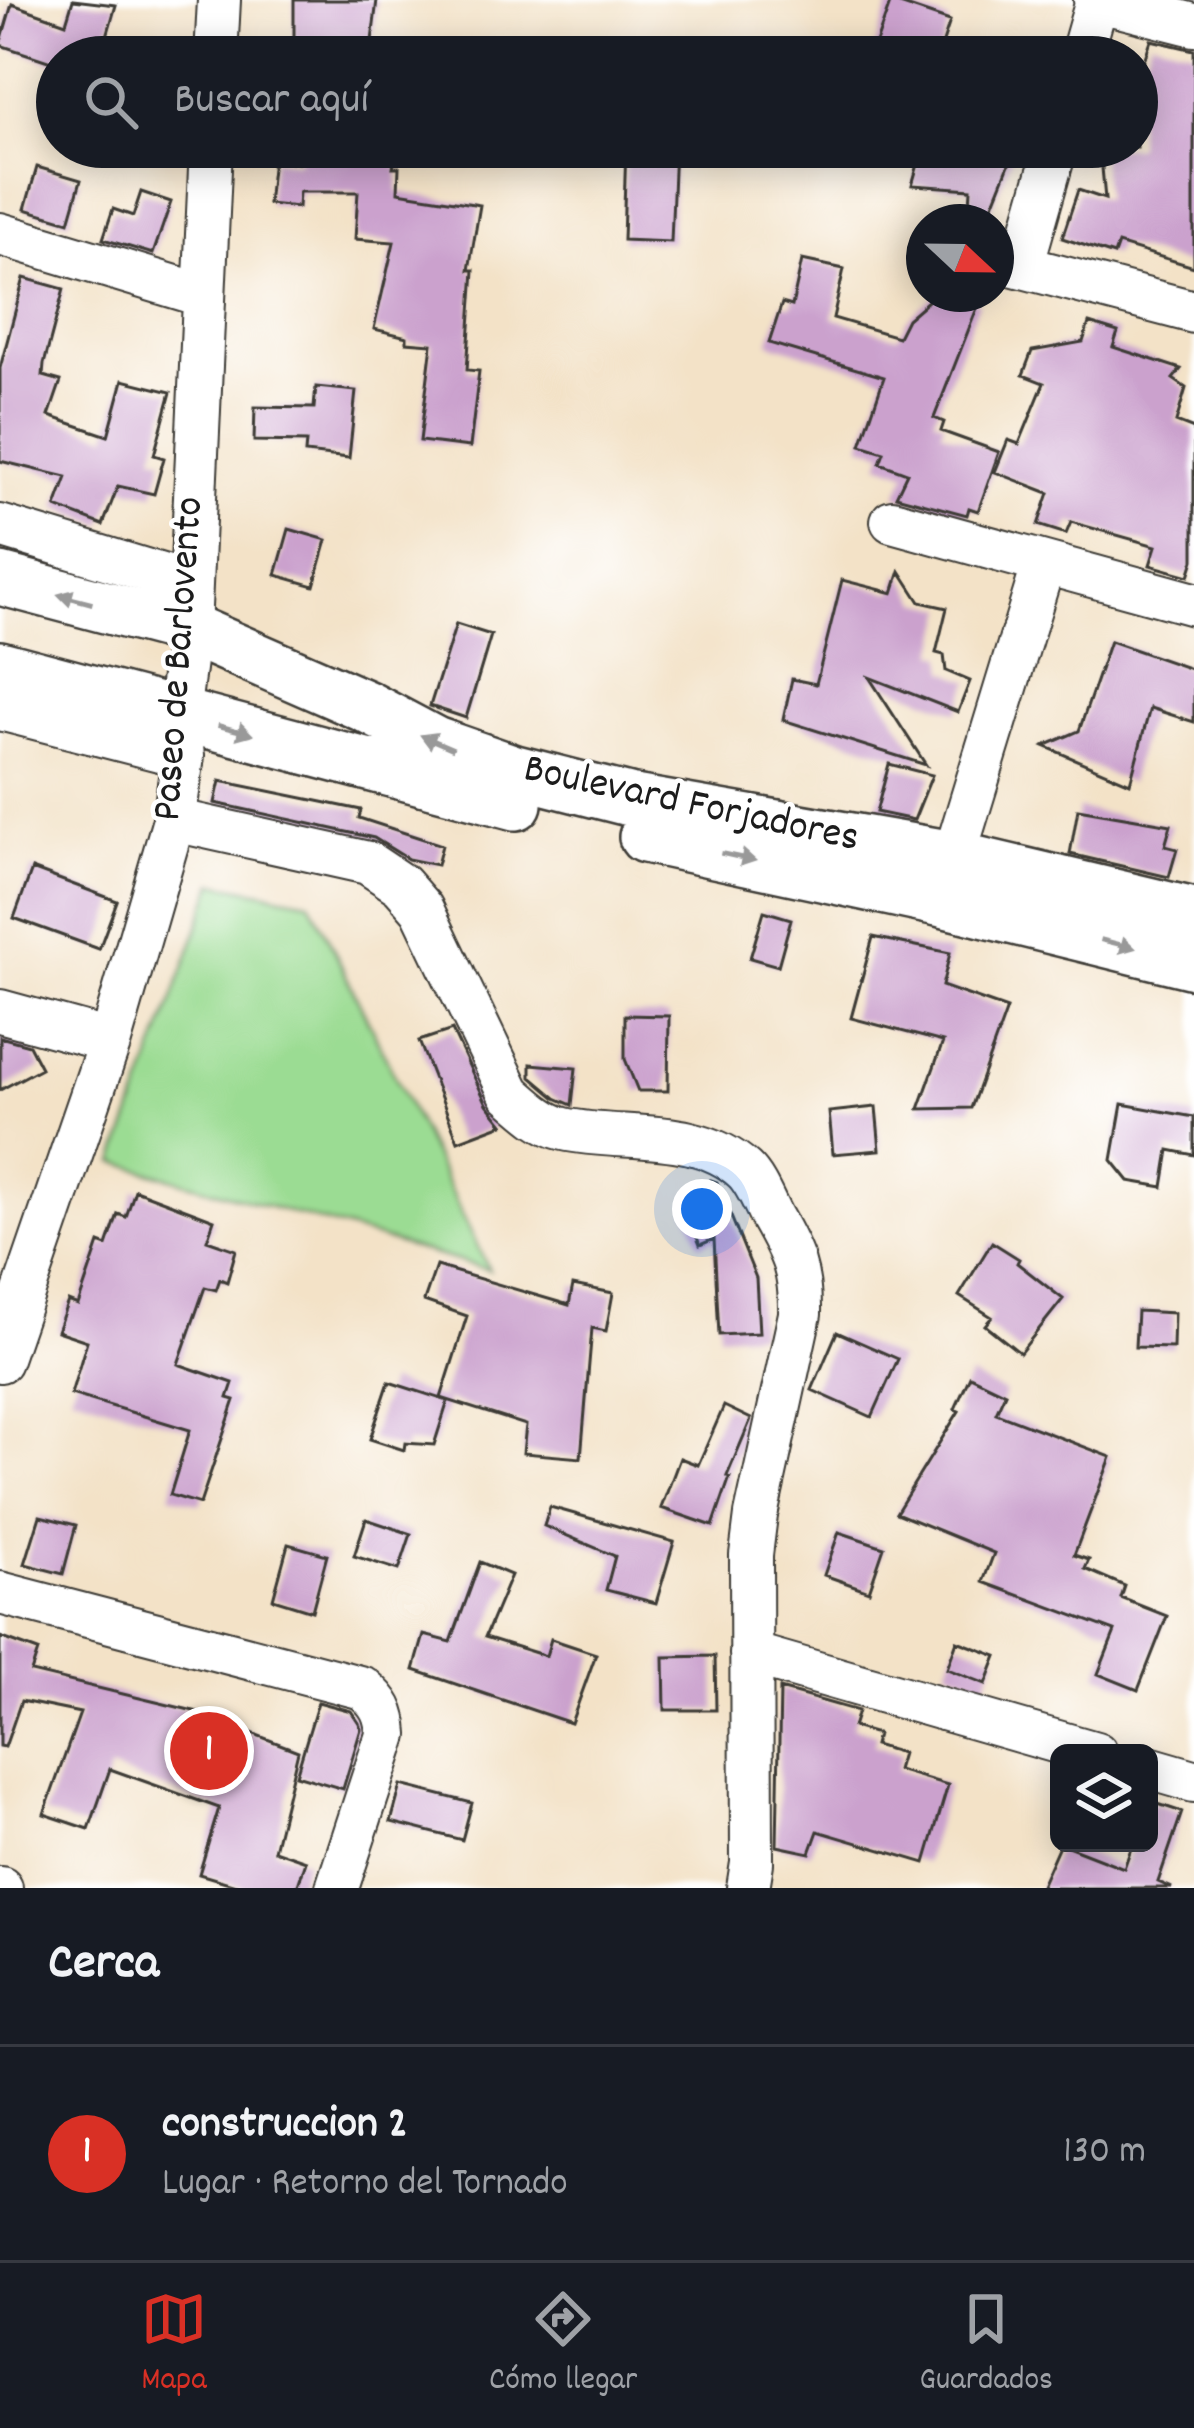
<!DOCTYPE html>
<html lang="es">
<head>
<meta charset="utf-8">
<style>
	:root { --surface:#171b24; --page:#20242c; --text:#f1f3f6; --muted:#9ea1a6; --line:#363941; --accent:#d93025 }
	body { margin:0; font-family:Dekko,sans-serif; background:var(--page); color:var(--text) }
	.controls { position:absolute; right:36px; bottom:36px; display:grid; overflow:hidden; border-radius:18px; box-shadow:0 6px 30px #0003 }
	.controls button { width:108px; height:108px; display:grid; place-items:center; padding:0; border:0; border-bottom:3px solid var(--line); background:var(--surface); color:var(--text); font:60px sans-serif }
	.compass { position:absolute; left:906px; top:204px; width:108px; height:108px; border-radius:50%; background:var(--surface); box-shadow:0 6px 30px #0003; rotate:112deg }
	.you { position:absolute; left:702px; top:1209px; width:42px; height:42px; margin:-30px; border:9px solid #fff; border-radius:50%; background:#1a73e8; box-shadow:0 0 0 18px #1a73e833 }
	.badge { display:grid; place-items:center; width:78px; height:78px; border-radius:50%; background:var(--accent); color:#fff; font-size:39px; font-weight:700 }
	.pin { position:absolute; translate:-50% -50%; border:6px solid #fff; box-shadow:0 3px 12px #0006 }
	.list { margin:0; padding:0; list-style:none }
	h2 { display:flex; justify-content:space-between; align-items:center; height:156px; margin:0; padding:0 48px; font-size:51px }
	h2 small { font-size:39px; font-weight:400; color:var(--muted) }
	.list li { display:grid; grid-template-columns:78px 1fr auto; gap:36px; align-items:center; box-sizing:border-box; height:216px; padding:0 48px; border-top:3px solid var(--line) }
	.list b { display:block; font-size:45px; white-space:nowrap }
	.list p { margin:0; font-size:39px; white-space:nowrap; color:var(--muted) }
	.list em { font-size:39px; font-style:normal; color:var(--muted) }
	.icon { flex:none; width:66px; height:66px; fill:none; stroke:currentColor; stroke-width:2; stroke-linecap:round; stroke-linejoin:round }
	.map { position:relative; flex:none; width:1194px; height:1888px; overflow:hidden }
	.search { position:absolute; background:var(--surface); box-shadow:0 6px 30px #0003; left:36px; right:36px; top:36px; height:132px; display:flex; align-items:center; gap:30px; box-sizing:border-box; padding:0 42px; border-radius:66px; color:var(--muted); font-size:45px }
	.sheet { height:372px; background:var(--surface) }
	nav { display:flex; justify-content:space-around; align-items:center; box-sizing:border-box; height:168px; border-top:3px solid var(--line); background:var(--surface); font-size:33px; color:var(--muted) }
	nav a { display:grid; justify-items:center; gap:6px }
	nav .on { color:var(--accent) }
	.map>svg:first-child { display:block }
	.green { fill:#9bdc93; stroke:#5c7c58; stroke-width:3 }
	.building { fill:#cba1cd }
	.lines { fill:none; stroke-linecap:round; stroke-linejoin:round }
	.minor-casing { stroke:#3c3a36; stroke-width:46 }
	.major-casing { stroke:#3c3a36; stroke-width:56 }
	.minor { stroke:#fff; stroke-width:42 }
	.major { stroke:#fff; stroke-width:51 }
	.oneway { fill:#999 }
	.labels { text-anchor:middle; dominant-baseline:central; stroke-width:9; stroke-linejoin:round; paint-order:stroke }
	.street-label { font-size:42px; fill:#1c1c1c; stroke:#fff }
</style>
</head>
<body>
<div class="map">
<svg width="1194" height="1888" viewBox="0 0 1194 1888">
	<rect width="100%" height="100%" fill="#fff"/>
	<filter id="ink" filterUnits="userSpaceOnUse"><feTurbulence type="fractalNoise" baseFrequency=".00833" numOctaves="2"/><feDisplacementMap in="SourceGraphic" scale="24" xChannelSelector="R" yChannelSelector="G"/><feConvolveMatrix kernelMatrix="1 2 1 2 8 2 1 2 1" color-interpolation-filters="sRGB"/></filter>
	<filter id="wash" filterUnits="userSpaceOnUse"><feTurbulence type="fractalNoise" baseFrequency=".004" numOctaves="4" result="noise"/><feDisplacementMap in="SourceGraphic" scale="48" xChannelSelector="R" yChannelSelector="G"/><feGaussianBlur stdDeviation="2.7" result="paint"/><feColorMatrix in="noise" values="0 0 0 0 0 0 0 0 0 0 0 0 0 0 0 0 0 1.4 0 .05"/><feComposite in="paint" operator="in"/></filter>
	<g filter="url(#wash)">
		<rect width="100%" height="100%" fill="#f3e2c7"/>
		<!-- green -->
		<path class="green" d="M214,883L310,901L489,1270L115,1162Z"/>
		<g id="blocks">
			<!-- building -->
			<path class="building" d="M73,0L116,5L101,57H57V64L0,45L12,4L66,23Z
				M294,0H377L371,49L294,48Z
				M891,1L950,21L938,57H871Z
				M1151,40L1194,50V267L1118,244L1114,255L1062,238L1078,190L1105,199L1100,147H1137V81Z
				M300,147H397L393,167H399L398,192L480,205L469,270H474L467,370L479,371L470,447L420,441L432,344L407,342V337L374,329L394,242L355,239L358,192H299L298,207L268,204L273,159L298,163Z
				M626,147H675L671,242L623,240Z
				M923,147H1016L986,222H969L971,189L912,185Z
				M37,167L81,180L69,222L25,209Z
				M141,192L171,202L153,254L103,239L113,209L133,216Z
				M802,260L844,269L833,318L898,337L907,319L936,294H955L979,303L934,418L944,422L941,431L999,452L978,511L969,508L967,515L896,496L907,473L880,463L884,452L861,445L884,377L769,343L782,303L792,306Z
				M24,278L64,289L44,364L43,376L61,381L49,416L108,436L123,380L171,392L154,455L164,458L154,494L118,486L103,525L56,507L67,477L0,461V368Z
				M1089,323L1118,332L1113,347L1181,369L1173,379L1186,388L1176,422L1194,429V560L1189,576L1150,565L1156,546L1071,522L1066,534L1038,525L1049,493L995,472L1008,440L1019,444L1044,383L1023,375L1032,351L1083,342Z
				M316,387L356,391L349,458L305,453L306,442L254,441L255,407L314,408Z
				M289,529L327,540L314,586L276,575Z
				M900,571L920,602L947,608L936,653L944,655L946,671L970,681L958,712L869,677L926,765L783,720L792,679L816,684L842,580L893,593Z
				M456,624L491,635L466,718L430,706Z
				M1110,641L1194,670V722L1150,708L1130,783L1044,746L1079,731Z
				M889,764L932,775L914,820L876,812Z
				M220,781L361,810L359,818L442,845L437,865L408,859L374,838L215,803Z
				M1078,809L1171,825L1165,846L1177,849L1169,877L1070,854Z
				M32,869L117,901L99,949L14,918Z
				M764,911L791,919L778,966L750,958Z
				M873,937L950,953L942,986L1007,1009L971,1108L919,1109L943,1042L851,1018Z
				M625,1015L669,1016L668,1091H638L625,1059Z
				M452,1030L487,1104L503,1124L458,1141L419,1041Z
				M0,1037L29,1045L41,1068L0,1090Z
				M531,1064L576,1068L572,1105L556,1098L531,1077Z
				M1122,1104L1194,1117V1155L1169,1150L1163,1187L1129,1181L1112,1160Z
				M876,1107L880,1150L833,1154L829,1112Z
				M711,1180L717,1182L756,1278L759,1333L719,1335L714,1239L700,1245L686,1210L712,1199Z
				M135,1190L214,1220L207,1240L236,1250L227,1282L220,1279L216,1290L205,1287L178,1364L233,1383L228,1398L235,1400L200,1504L170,1495L190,1430L71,1394L87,1341L57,1331L68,1301L78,1305L99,1243L107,1246L118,1214L126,1217Z
				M992,1242L1019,1259L1017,1263L1063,1299L1020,1353L985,1325L992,1317L959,1296Z
				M436,1266L569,1305L573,1285L613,1293L606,1331L592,1328L581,1458L523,1453L526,1425L441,1398L467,1316L424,1301Z
				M1137,1311L1174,1313L1173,1348L1135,1347Z
				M837,1332L898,1359L872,1417L812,1390Z
				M970,1376L1005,1393L996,1413L1111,1457L1074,1555L1089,1560L1085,1569L1125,1586L1121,1598L1167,1616L1138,1690L1098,1674L1115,1631L983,1582L994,1553L896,1513L959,1411L955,1409Z
				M389,1382L448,1401L434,1445L405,1443L404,1450L370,1439Z
				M724,1406L751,1419L727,1476L730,1477L713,1526L661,1508L680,1458L698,1465Z
				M550,1507L674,1542L656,1603L606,1590L615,1556L544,1526Z
				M40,1516L76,1525L63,1574L25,1564Z
				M366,1519L411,1534L399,1570L354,1556Z
				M839,1532L884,1547L869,1591L824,1575Z
				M288,1544L327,1555L312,1611L273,1599Z
				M480,1562L511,1575L485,1637L546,1656L551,1639L596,1654L571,1723L414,1670L424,1635L451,1642Z
				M0,1637L38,1651L31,1672L198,1712L298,1751L274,1850L306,1861L297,1888H246L199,1874L219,1808L110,1769L89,1829L44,1814L80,1713L21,1701L5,1747L0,1746Z
				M957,1641L997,1656L986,1684L947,1669Z
				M715,1656L716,1710H665L664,1657Z
				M780,1689L858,1711L853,1727L877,1734L874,1745L902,1753L897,1770L948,1785L925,1863L818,1831L810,1853L777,1846Z
				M318,1702L351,1711L359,1723L361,1729L343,1789L296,1775Z
				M401,1785L472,1803L462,1840L391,1822Z
				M1149,1801L1182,1812L1158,1882L1172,1888H1040L1060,1843L1124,1868L1133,1843H1149Z"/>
		</g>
	</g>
	<g filter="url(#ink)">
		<use href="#blocks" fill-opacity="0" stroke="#3c3a36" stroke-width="3"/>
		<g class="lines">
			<!-- minor casing -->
			<g class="minor-casing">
				<path id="minor" d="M1095,0L1194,25
					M216,57L219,0
					M1081,57L1097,1
					M0,234L202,295
					M996,260L1194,312
					M1022,266L1056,147
					M892,521L1194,604
					M0,526L188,583
					M0,709L183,756
					M174,820L368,863L401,885L422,909L510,1093C526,1107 543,1124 564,1129C622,1142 696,1126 744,1170C756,1181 764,1203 772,1218C792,1253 801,1272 800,1314L756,1515L751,1555L752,1863L748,1888
					M954,857L1044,563
					M0,1011L110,1041
					M0,1361L110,1041L174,820L183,756L178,715L189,629L211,147
					M0,1593L363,1688C380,1702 386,1713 387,1735L337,1888
					M751,1654L1096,1753
					M1149,1768L1194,1781
					M0,1888H1"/>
			</g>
			<!-- major casing -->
			<g class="major-casing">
				<path id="major" d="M0,579L189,629L367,707L435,743L515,771L629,800L954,857L1194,914
					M0,667L516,804
					M645,837L938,900L1194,963"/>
			</g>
			<!-- minor -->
			<use href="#minor" class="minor"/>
			<!-- major -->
			<use href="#major" class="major"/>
		</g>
		<!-- one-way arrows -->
		<defs><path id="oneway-solid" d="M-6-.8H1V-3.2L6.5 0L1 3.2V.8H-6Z" transform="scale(3)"/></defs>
		<g class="oneway">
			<use href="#oneway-solid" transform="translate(75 599) rotate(-165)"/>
			<use href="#oneway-solid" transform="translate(235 730) rotate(15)"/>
			<use href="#oneway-solid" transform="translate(437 742) rotate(-157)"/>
			<use href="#oneway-solid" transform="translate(738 857) rotate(12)"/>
			<use href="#oneway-solid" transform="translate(1118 944) rotate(14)"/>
		</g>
	</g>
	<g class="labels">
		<!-- street labels -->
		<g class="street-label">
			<text transform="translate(181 659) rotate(-86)">Paseo de Barlovento</text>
			<text transform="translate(691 806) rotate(12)">Boulevard Forjadores</text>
		</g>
	</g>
</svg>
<div class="controls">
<button><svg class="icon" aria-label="layers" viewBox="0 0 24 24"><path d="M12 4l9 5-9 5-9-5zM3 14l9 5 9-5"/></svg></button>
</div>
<svg class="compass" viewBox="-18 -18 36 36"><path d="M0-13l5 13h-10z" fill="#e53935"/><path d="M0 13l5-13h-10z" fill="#9ea1a6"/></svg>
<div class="you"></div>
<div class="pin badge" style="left:209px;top:1751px">1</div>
<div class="search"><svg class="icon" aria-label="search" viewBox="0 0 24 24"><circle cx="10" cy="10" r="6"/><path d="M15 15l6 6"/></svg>Buscar aquí</div>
</div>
<section class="sheet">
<h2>Cerca<small></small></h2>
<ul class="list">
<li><span class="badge">1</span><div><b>construccion 2</b><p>Lugar · Retorno del Tornado</p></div><em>130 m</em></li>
</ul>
</section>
<nav>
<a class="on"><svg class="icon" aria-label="map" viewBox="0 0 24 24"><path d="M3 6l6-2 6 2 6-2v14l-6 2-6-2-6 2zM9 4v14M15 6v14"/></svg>Mapa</a>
<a><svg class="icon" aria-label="directions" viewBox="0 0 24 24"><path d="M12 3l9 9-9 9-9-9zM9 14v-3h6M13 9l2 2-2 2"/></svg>Cómo llegar</a>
<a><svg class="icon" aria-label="saved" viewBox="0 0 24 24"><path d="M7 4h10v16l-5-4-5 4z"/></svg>Guardados</a>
</nav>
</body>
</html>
